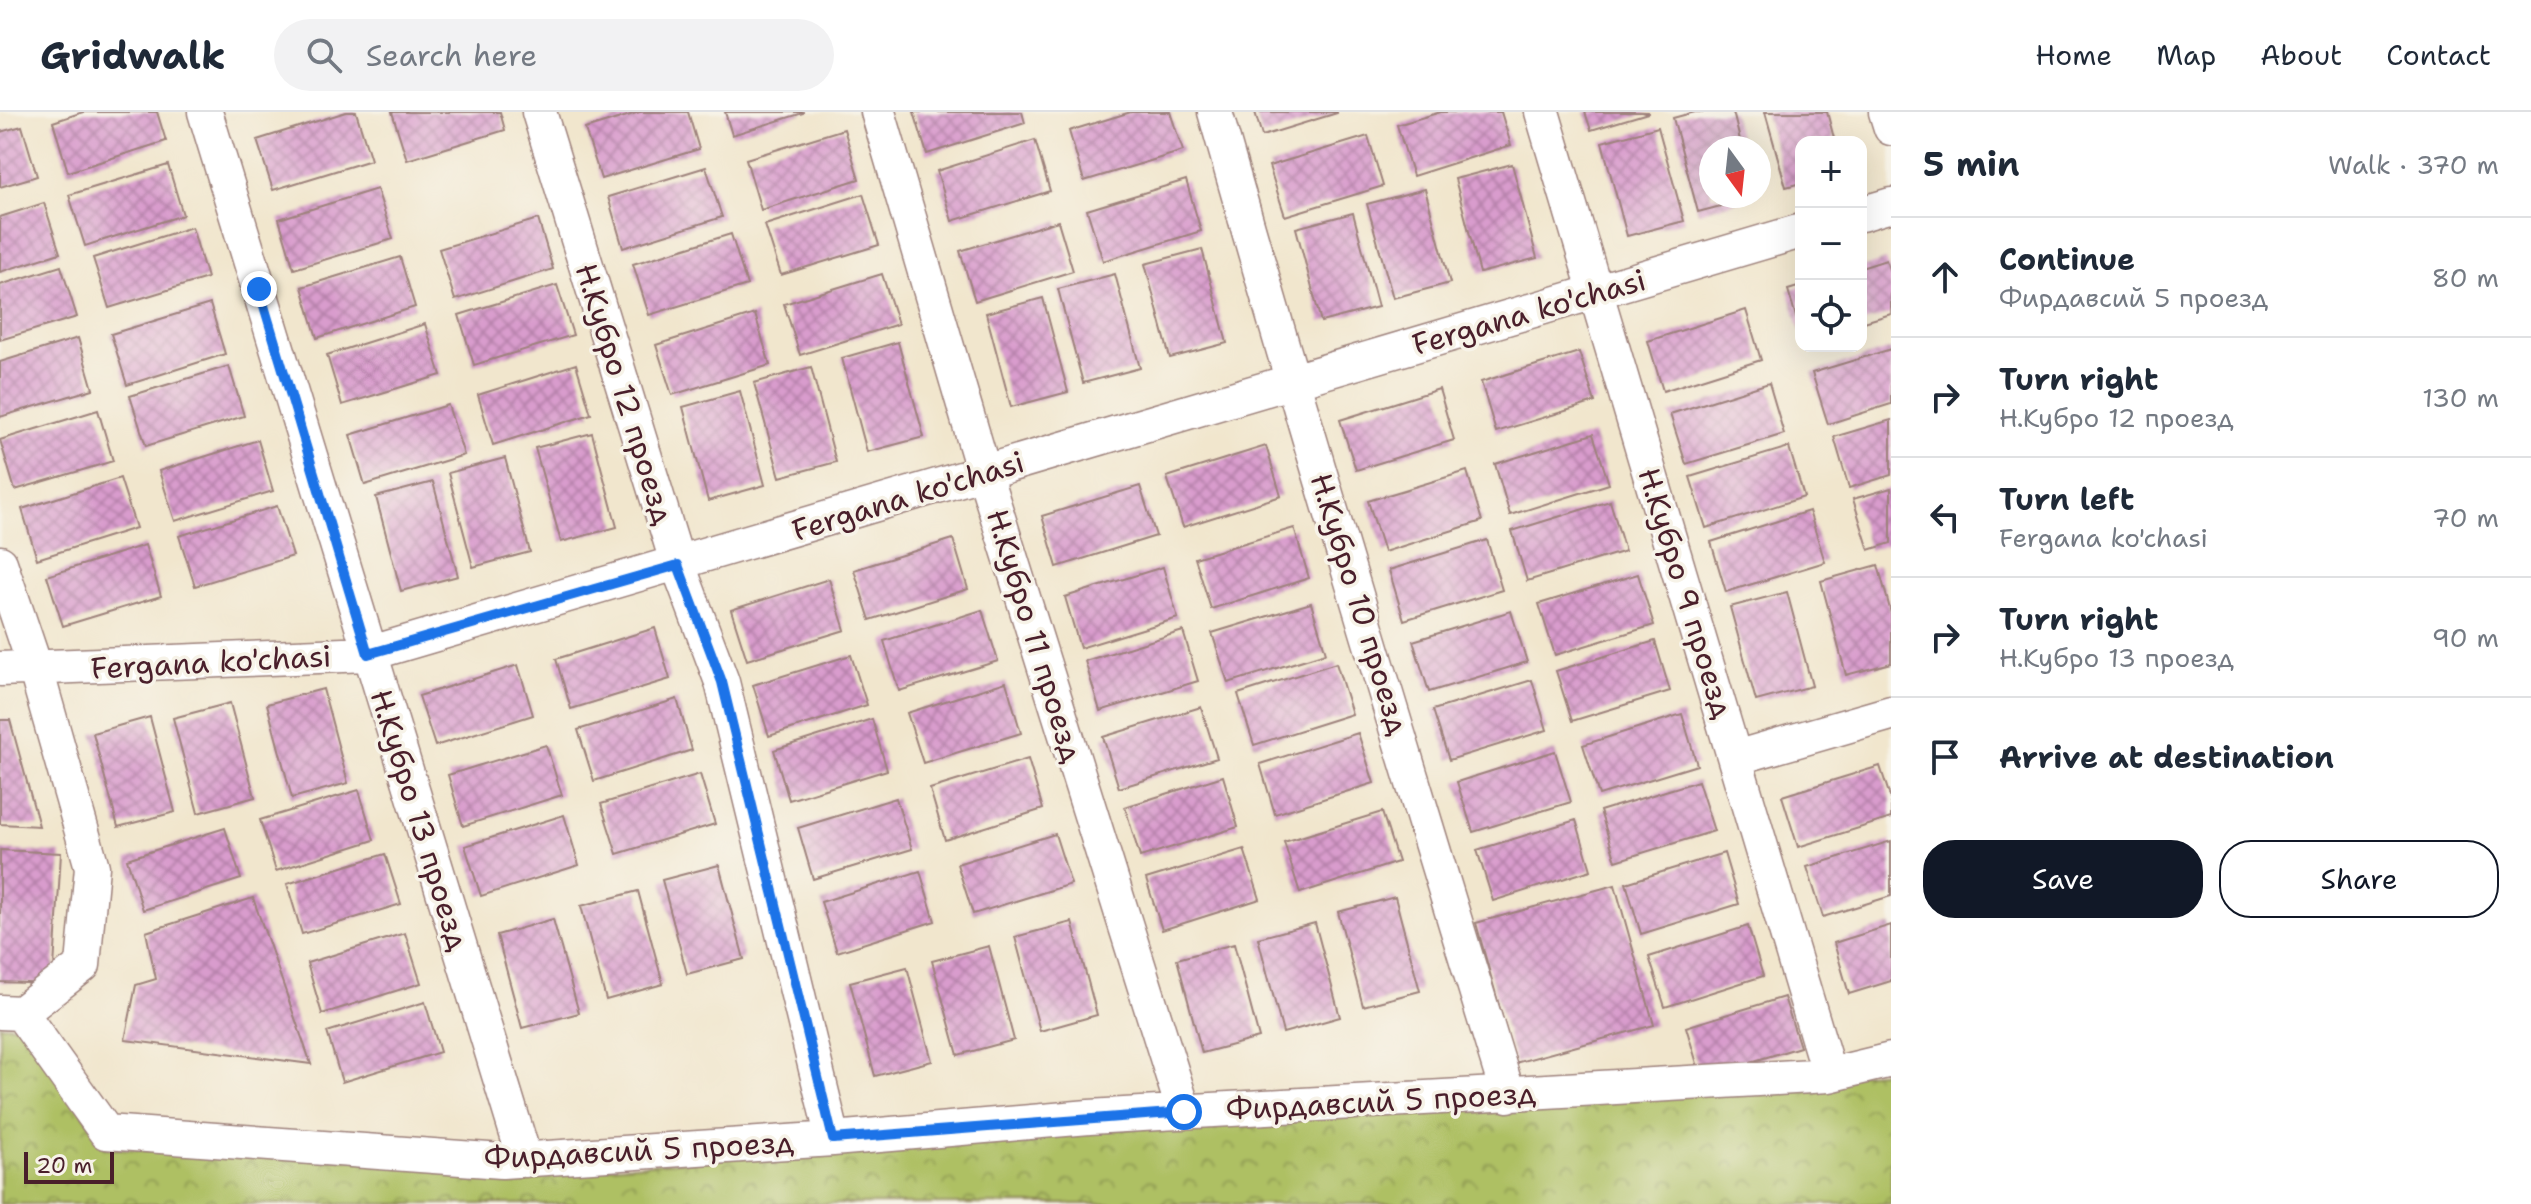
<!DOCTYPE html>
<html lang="en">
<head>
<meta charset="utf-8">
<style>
	:root { --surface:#fff; --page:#f2f2f3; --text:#1f2937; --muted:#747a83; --line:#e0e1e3; --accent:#111827 }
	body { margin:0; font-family:"Shantell Sans",sans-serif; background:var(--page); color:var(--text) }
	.controls { position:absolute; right:24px; top:24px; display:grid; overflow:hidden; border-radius:16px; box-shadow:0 8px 32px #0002 }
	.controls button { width:72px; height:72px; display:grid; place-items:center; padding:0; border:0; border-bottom:2px solid var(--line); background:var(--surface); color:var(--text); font:40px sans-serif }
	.compass { position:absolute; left:1699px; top:24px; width:72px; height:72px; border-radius:50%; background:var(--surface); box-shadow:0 8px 32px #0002; rotate:165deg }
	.scale { position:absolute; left:24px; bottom:20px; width:90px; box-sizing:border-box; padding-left:8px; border:4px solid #4a1f2b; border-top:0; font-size:22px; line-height:28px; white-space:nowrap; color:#4a1f2b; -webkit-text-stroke:6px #f7f3e8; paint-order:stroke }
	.stop { position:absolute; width:24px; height:24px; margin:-18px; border:6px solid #1a73e8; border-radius:50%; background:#fff }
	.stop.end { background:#1a73e8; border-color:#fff; box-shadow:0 2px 8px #0008 }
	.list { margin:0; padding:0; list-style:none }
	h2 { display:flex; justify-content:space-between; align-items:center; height:104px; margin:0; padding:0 32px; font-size:34px }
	h2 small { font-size:26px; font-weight:400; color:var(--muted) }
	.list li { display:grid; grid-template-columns:52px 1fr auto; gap:24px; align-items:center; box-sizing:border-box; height:120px; padding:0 32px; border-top:2px solid var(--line) }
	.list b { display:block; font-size:30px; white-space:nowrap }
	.list p { margin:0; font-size:26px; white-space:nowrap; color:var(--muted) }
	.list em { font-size:26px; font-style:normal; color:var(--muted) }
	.actions { display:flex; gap:16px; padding:24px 32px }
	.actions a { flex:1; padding:18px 0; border:2px solid var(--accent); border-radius:32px; text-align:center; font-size:28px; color:var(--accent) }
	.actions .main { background:var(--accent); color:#fff }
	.icon { flex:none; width:44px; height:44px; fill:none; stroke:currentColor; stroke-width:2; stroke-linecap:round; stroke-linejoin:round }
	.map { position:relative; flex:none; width:1891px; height:1092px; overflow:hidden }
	header { display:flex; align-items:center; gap:48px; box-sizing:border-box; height:112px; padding:0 40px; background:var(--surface); border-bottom:2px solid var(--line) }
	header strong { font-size:38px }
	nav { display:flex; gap:44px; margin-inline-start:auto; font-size:28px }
	.search { width:560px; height:72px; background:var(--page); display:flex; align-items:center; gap:20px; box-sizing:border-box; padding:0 28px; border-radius:44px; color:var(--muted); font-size:30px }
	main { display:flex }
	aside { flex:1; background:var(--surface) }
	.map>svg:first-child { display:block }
	.park { fill:url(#park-crowns); stroke:#7c7047; stroke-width:2 }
	.building { fill:url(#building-cross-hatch) }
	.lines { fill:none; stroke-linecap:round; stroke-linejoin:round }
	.street-casing { stroke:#9e827c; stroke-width:37 }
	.street { stroke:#fff; stroke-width:34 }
	.route { stroke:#1a73e8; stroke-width:10 }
	.labels { text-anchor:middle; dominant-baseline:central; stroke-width:7; stroke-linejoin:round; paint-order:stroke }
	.street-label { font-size:30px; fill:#4a1f2b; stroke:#f7f3e8 }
</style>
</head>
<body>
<header>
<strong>Gridwalk</strong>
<div class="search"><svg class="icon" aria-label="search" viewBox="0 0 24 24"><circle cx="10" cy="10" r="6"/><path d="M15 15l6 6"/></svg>Search here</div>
<nav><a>Home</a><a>Map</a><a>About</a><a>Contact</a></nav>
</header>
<main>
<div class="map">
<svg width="1891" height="1092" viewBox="0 0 1891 1092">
	<defs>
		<pattern id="park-crowns" width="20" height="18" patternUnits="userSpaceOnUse" patternTransform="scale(2)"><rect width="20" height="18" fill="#aec063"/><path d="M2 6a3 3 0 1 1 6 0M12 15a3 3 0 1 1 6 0" fill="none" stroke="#909b52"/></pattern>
		<pattern id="building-cross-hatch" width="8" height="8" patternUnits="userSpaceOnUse" patternTransform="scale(2)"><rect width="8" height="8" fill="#d99ccd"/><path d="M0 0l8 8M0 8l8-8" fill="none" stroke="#b27fa7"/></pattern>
	</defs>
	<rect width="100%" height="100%" fill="#f7f3e8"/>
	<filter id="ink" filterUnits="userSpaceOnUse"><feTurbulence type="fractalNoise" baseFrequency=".0125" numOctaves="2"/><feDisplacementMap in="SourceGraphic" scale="16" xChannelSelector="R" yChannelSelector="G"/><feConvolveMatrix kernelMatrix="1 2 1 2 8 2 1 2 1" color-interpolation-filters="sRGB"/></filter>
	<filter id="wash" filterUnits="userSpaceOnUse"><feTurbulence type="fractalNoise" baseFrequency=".006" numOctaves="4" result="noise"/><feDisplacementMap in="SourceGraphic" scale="32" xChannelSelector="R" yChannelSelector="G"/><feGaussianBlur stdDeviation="1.8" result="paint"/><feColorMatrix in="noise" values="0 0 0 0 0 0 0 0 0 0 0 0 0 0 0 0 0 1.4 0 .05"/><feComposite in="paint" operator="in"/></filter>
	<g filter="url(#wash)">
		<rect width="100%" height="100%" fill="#f1e6cd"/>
		<!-- park -->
		<path class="park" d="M0,913L20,914L108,1036L567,1058L1891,959V1092H0Z"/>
		<g id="blocks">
			<!-- building -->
			<path class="building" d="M83,0H157L166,29L68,60L53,10Z
				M346,0H356L371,48L273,78L257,28Z
				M392,0H500L505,18L407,48Z
				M640,0H688L699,37L601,67L585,17Z
				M725,0H803V1L732,23Z
				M914,0H1022L1025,11L927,42Z
				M1131,0H1170L1183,39L1084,69L1069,19Z
				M1255,0H1337V1L1262,24Z
				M1441,0H1501L1511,33L1413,64L1397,13Z
				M1585,0H1648V1L1591,18Z
				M1695,0H1733L1742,36H1711V84L1755,85L1698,100L1673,6Z
				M1765,0H1827L1835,30H1801V71L1786,75Z
				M22,14L37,64L0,75V20Z
				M1658,15L1684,109L1627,124L1602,30Z
				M844,17L859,67L761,98L746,47Z
				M1368,24L1383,74L1285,104L1269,54Z
				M1035,28L1050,79L952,109L937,59Z
				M1512,52L1537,146L1480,161L1455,67Z
				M168,53L183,103L85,134L69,83Z
				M706,55L722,105L623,136L608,85Z
				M1186,68L1201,119L1103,149L1087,98Z
				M377,77L393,127L294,157L279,107Z
				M1425,77L1450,171L1393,186L1367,92Z
				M863,82L879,133L781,163L765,113Z
				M44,91L60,141L0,160V105Z
				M1353,101L1378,195L1321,210L1296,116Z
				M538,107L553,157L455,188L439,137Z
				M1058,109L1073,159L975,189L960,139Z
				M192,115L207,166L109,196L93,146Z
				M731,122L747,173L649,203L633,152Z
				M1202,137L1227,231L1170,246L1145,152Z
				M400,145L415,195L317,226L302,175Z
				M1886,148L1891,163V202L1861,211V156Z
				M61,154L77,205L0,228V173Z
				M882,162L898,212L800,243L784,192Z
				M1115,162L1140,256L1083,271L1058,177Z
				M557,173L573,223L474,253L459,203Z
				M1801,174V218H1800L1788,178Z
				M1043,186L1068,280L1011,295L986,201Z
				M210,192L225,242L127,273L111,222Z
				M1746,198L1761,248L1663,279L1648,229Z
				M755,202L770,253L672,283L656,233Z
				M425,212L441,263L342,293L327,243Z
				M78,226L93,277L0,305V250Z
				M898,230L924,325L867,340L842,246Z
				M1891,237V292L1828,312L1812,261Z
				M1579,240L1595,290L1496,320L1481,270Z
				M576,252L591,302L493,333L478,283Z
				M229,254L244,304L146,334L130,284Z
				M811,255L836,350L780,365L754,271Z
				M1769,271L1784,322L1686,352L1670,302Z
				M1439,277L1454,328L1356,358L1340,308Z
				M740,279L765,373L708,389L683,295Z
				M448,293L464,343L365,373L350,323Z
				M98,298L113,349L15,378L0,328Z
				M1891,308V363L1849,376L1834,325Z
				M592,321L617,415L561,430L535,336Z
				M1593,322L1609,372L1510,403L1495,352Z
				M258,328L273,379L175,409L159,359Z
				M1266,334L1281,384L1183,415L1167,365Z
				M1789,335L1804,385L1706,416L1690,365Z
				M505,346L530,440L473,455L448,361Z
				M1467,359L1482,409L1384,440L1368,389Z
				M120,366L136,416L37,447L22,397Z
				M433,370L458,464L401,479L376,385Z
				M1140,374L1156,424L1057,455L1042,404Z
				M1891,376V431L1869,438L1853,387Z
				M1610,389L1625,439L1527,469L1512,419Z
				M277,394L293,444L195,474L179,424Z
				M1809,399L1825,450L1726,480L1711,430Z
				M1294,416L1309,466L1211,497L1195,446Z
				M953,427L968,477L870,508L854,458Z
				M1487,428L1502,478L1404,508L1389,458Z
				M145,433L161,484L63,514L47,464Z
				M1878,453L1891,501V551L1846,563L1821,469Z
				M1163,455L1178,506L1080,536L1065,485Z
				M1638,462L1654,513L1555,543L1539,492Z
				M829,467L845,518L747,548L731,498Z
				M1787,480L1812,574L1756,589L1730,495Z
				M1311,491L1326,541L1228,571L1212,521Z
				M982,498L998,549L899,579L884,529Z
				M1511,499L1527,550L1429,580L1413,529Z
				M655,516L670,567L571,597L556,547Z
				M1183,519L1198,569L1100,599L1085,549Z
				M1655,529L1670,579L1572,609L1556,559Z
				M851,543L867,593L769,624L753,573Z
				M1336,551L1352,602L1254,633L1238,582Z
				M518,553L533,603L435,634L419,584Z
				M1532,568L1547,618L1449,648L1433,598Z
				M1006,570L1021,621L923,651L907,601Z
				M323,577L348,671L292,686L267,592Z
				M677,587L692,638L594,669L578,618Z
				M230,591L255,685L198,701L173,606Z
				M1201,595L1217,646L1119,676L1103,625Z
				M1682,602L1697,653L1599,683L1583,633Z
				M150,605L175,700L118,715L93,621Z
				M872,607L887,658L789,688L774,638Z
				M0,608H10L39,714L0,712Z
				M1358,621L1374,671L1275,702L1260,652Z
				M546,633L562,683L463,714L448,663Z
				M1555,639L1571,690L1473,720L1457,670Z
				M1028,647L1043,697L945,728L930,677Z
				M1880,654L1891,688V706L1798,735L1782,684Z
				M700,662L715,712L617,742L601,692Z
				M1223,664L1238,715L1140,745L1125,695Z
				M1698,669L1714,719L1616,749L1600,699Z
				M359,678L374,728L276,759L260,708Z
				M896,686L912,737L813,767L798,716Z
				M1382,700L1398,750L1300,781L1284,730Z
				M564,703L579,753L481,784L465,734Z
				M1576,708L1591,758L1493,789L1477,738Z
				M225,716L241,767L143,798L127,747Z
				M1055,722L1071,772L973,802L957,752Z
				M1891,729V784L1823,805L1807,755Z
				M1244,737L1260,787L1162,818L1146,767Z
				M0,738L61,741L53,872L0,870Z
				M1724,741L1739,792L1641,822L1626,771Z
				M385,742L401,792L302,822L287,772Z
				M719,753L744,847L687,862L662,768Z
				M920,759L935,809L837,840L821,790Z
				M1615,773L1654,913L1515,951L1476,811Z
				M638,779L663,872L606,888L581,794Z
				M1395,785L1420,879L1363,894L1338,800Z
				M253,786L311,952L125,928L136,873L156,867L146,820Z
				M553,807L579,901L522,916L497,823Z
				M1072,810L1097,903L1040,919L1015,825Z
				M1315,811L1340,905L1283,921L1258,826Z
				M1891,813V869L1849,882L1834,831Z
				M1748,814L1763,864L1665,895L1649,845Z
				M405,821L421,871L322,902L307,851Z
				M1234,832L1259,926L1202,941L1177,847Z
				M989,834L1014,928L958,943L932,849Z
				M907,855L932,949L875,964L850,870Z
				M1784,885L1800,935L1701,965L1686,915Z
				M425,890L440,940L342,970L327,920Z"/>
		</g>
	</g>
	<g filter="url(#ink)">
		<use href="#blocks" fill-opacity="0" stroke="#9e827c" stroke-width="2"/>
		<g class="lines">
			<!-- street casing -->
			<g class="street-casing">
				<path id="street" d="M205,0L525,1048
					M539,0L678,453L722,570L833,1027
					M878,0L984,361L1184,1000
					M1215,0C1308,329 1408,656 1508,983
					M1542,0L1829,963
					M1886,0L1891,16
					M1861,102L1891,93
					M0,451L36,558L92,755L83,853L21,901L0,900
					M0,557L368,542L1801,119
					M1735,646L1891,601
					M21,901L106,1020L502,1049L833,1027L1089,1005L1829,963L1891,948"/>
			</g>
			<!-- street -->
			<use href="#street" class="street"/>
		</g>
	</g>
	<g class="lines" filter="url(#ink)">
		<!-- route -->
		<path class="route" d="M259,177L368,542L678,453L722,570L833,1027L1184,1000"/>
	</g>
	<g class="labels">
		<!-- street labels -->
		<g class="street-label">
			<text transform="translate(1529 200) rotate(-16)">Fergana ko'chasi</text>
			<text transform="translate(625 282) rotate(73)">Н.Кубро 12 проезд</text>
			<text transform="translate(908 384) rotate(-17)">Fergana ko'chasi</text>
			<text transform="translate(1686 481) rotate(73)">Н.Кубро 9 проезд</text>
			<text transform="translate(1360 492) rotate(73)">Н.Кубро 10 проезд</text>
			<text transform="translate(1035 524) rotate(73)">Н.Кубро 11 проезд</text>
			<text transform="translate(211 550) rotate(-3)">Fergana ko'chasi</text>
			<text transform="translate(420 708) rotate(73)">Н.Кубро 13 проезд</text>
			<text transform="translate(1381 989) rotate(-3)">Фирдавсий 5 проезд</text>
			<text transform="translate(639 1038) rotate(-3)">Фирдавсий 5 проезд</text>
		</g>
	</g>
</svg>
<div class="controls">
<button>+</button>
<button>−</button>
<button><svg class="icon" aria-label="locate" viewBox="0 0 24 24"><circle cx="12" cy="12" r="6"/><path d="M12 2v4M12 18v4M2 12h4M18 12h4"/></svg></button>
</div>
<svg class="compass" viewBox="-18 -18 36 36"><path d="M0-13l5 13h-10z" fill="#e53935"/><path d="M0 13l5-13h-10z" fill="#747a83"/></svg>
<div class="scale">20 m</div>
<div class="stop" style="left:1184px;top:1000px"></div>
<div class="stop end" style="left:259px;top:177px"></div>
</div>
<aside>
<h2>5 min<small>Walk · 370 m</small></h2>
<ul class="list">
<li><svg class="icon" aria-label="ahead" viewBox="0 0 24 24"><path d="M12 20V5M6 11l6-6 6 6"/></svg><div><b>Continue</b><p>Фирдавсий 5 проезд</p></div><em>80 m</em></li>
<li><svg class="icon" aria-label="right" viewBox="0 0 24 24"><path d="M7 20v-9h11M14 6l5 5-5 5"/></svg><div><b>Turn right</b><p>Н.Кубро 12 проезд</p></div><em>130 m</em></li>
<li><svg class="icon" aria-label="left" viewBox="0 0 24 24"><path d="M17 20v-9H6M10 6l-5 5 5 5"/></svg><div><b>Turn left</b><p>Fergana ko'chasi</p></div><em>70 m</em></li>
<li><svg class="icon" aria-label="right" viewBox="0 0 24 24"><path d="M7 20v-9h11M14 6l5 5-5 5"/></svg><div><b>Turn right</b><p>Н.Кубро 13 проезд</p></div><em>90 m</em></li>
<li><svg class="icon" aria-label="arrive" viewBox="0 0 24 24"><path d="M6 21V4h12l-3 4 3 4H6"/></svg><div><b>Arrive at destination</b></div></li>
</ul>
<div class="actions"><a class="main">Save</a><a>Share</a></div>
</aside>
</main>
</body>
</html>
